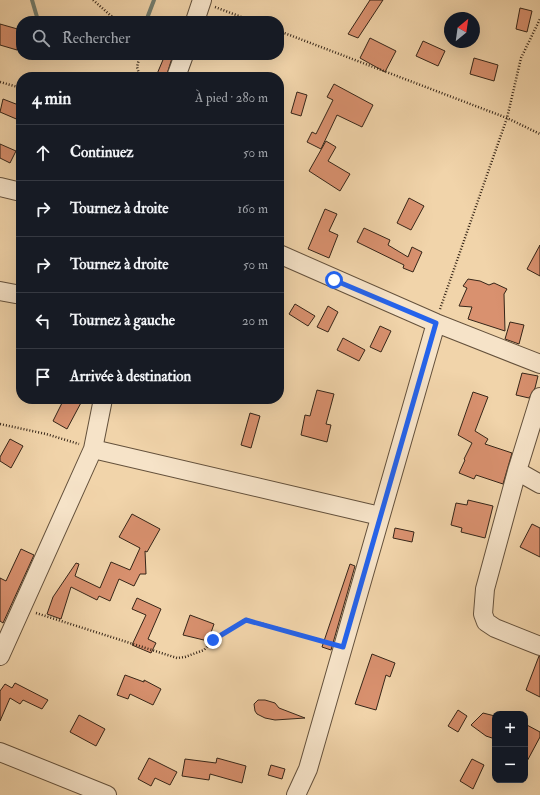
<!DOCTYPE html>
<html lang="fr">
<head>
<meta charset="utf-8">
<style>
	:root { --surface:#171b24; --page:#242831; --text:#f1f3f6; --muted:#9ea1a6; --line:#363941 }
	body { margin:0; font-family:"IM FELL Double Pica",serif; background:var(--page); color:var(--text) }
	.controls { position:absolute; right:12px; bottom:12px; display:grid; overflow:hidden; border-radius:8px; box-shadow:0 4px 16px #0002 }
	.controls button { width:36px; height:36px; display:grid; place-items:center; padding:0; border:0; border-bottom:1px solid var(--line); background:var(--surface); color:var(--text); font:20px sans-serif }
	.compass { position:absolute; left:444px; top:12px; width:36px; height:36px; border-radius:50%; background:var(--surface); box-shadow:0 4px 16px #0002; rotate:29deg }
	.stop { position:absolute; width:12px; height:12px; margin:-9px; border:3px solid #2563eb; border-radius:50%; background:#fff }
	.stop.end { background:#2563eb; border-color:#fff; box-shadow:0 1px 4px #0008 }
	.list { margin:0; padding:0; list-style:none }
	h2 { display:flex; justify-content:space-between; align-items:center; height:52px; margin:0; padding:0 16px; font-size:17px }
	h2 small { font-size:13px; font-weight:400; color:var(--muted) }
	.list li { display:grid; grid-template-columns:26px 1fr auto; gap:12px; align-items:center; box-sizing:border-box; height:56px; padding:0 16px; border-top:1px solid var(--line) }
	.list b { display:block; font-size:15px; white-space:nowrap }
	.list em { font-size:13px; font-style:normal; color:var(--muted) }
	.icon { flex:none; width:22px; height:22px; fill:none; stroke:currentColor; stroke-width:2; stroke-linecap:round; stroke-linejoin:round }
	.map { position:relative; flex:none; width:540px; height:795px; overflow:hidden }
	.search { position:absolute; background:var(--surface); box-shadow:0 4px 16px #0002; left:16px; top:16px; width:268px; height:44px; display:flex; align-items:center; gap:10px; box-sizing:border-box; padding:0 14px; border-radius:16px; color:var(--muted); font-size:15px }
	.panel { position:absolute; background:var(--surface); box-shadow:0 4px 16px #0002; left:16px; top:72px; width:268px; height:332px; border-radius:16px }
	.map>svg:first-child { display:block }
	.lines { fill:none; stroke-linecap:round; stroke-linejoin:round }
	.stream { stroke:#727d6f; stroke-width:4 }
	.building { fill:#d9916f; stroke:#352518 }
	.minor-casing { stroke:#64513c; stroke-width:20 }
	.path { stroke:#352518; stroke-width:2.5; stroke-dasharray:1 2; stroke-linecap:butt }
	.minor { stroke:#f6e3c8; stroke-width:18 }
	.route { stroke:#2563eb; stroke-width:5 }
</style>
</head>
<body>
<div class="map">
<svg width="540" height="795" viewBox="0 0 540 795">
	<rect width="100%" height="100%" fill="#f1d4aa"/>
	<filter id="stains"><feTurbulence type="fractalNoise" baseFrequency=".005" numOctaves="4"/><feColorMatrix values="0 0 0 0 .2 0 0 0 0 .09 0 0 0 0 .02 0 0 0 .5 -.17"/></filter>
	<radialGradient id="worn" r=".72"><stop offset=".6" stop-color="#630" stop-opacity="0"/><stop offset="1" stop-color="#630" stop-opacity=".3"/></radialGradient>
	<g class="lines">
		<!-- stream -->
		<path class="stream" d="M32,0L37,17L42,21
			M146,21L154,0"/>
	</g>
	<!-- building -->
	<path class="building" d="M370,0H383L358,38L348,34Z
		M520,8L532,11L527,32L516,29Z
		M0,24L21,30L17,50L0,45Z
		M370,38L396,51L385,72L360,58Z
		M423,41L445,51L438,66L416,56Z
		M165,55H173L166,77L157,74Z
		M474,58L498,65L494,81L470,74Z
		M334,84L373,105L362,127L337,115L321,149L307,142L312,132L316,134L333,100L327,97Z
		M297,92L307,95L301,116L291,113Z
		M3,99L21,106V121L0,112Z
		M326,141L336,147L328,161L350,174L340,191L309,171Z
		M0,144L16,151L10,163L0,158Z
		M409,198L424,206L411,230L397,223Z
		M325,209L337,214L329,231L338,235L329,258L308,249Z
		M364,228L390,240L388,245L408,257L412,247L422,252L413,272L403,268L404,265L357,242Z
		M540,245V276L527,269Z
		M468,279L480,281L489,285L494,283L507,289L504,294L505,331L468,319L472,307L459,306L467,288L463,286Z
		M295,304L315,316L308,326L289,314Z
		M328,306L338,312L328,332L317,327Z
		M510,322L524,325L519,344L505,339Z
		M380,326L391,331L381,352L370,347Z
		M343,338L365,350L359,361L337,350Z
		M522,373L538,376L535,388L529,398L516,395Z
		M317,390L334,394L326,424L331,425L327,442L301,435L305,415L310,416Z
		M473,392L488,397L475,431L488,439L485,444L512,453L503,484L476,475L474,479L459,473L465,460L464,459L472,443L458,435Z
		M64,399H83L67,429L53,421Z
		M250,413L260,416L251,448L241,445Z
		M10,439L23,446L11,468L0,461V457Z
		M468,500L493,506L485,538L461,532L462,528L451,525L456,503L467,505Z
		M132,514L160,529L147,552L145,551L146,574H140L134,586L119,579L110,601L99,596L97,600L71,587L61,619L47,614L53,597L76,563L79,564L75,576L100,588L111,562L130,570L140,548L119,537Z
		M532,524L540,528V557L520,547Z
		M395,528L414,532L412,542L393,538Z
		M21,549L34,555L3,623L0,621V578L6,581Z
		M350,564L355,566L331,650L322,647Z
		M137,598L161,609L148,639L156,643L151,653L132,645L146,615L132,609Z
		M190,615L214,624L208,641L183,635Z
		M372,654L395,663L390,677L386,675L376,710L355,704Z
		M539,656H540V697L526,690Z
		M125,675L144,682V680L161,689L153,705L130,694L128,699L117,695Z
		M15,683L48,700L42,709L23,700L20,704L10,698L0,721V691L5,684L12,688Z
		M258,700H265L275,703L279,708L305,718L275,720L265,718L257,714L255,711L254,704Z
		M458,710L467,716L458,732L448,726Z
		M483,713L495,716V739L486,736L471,725Z
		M79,715L105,729L96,746L70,732Z
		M525,724L540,732V737L525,765Z
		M149,758L177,772L170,785L155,778L151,786L138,779Z
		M217,758L246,766L242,783L210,774L209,780L182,776L185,759L216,763Z
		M472,759L484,765L473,789L460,781Z
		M271,765L285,769L282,779L268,775Z"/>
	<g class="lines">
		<!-- minor casing -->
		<g class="minor-casing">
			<path id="minor" d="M195,21L202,0
				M176,77L184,55
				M0,187L21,192
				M279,254L436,323L540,364
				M0,291L21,295
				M540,397L517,471L540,484
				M93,449L103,399
				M517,471L485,589L483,614L486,622L495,628L540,646
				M0,656L93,449L380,516
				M0,752L107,795
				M296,795L308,769L436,323"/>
		</g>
		<!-- path -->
		<path class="path" d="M93,0L117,21
			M215,7L252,21
			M279,31L507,118L540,134
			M140,77L137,67L140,55
			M0,82L21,88
			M440,309L507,118L521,58L540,19
			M0,424L46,434L79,444
			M36,613L177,658L185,657L204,650L213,640L246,619L329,643"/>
		<!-- minor -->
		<use href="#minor" class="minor"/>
	</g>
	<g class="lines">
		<!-- route -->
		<path class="route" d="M213,640L246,620L343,647L436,323L334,280"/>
	</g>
	<rect width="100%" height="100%" filter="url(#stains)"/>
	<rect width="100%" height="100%" fill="url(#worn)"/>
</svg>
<div class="controls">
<button>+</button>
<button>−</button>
</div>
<svg class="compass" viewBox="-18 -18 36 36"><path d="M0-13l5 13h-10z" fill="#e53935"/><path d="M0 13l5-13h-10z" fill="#9ea1a6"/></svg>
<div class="stop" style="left:334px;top:280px"></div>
<div class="stop end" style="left:213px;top:640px"></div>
<div class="search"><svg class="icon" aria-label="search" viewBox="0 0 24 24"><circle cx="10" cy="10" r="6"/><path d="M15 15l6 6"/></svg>Rechercher</div>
<section class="panel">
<h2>4 min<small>À pied · 280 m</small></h2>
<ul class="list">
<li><svg class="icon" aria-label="ahead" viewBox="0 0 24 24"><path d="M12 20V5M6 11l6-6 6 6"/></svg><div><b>Continuez</b></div><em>50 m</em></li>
<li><svg class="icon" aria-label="right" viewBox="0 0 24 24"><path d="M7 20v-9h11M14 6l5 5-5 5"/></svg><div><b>Tournez à droite</b></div><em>160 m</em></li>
<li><svg class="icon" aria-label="right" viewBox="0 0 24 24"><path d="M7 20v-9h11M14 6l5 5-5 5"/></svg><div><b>Tournez à droite</b></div><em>50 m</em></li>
<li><svg class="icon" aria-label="left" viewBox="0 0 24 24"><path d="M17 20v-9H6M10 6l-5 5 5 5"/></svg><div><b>Tournez à gauche</b></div><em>20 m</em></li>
<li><svg class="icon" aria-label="arrive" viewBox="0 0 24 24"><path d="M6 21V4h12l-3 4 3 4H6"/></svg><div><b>Arrivée à destination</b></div></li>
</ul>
</section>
</div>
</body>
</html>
